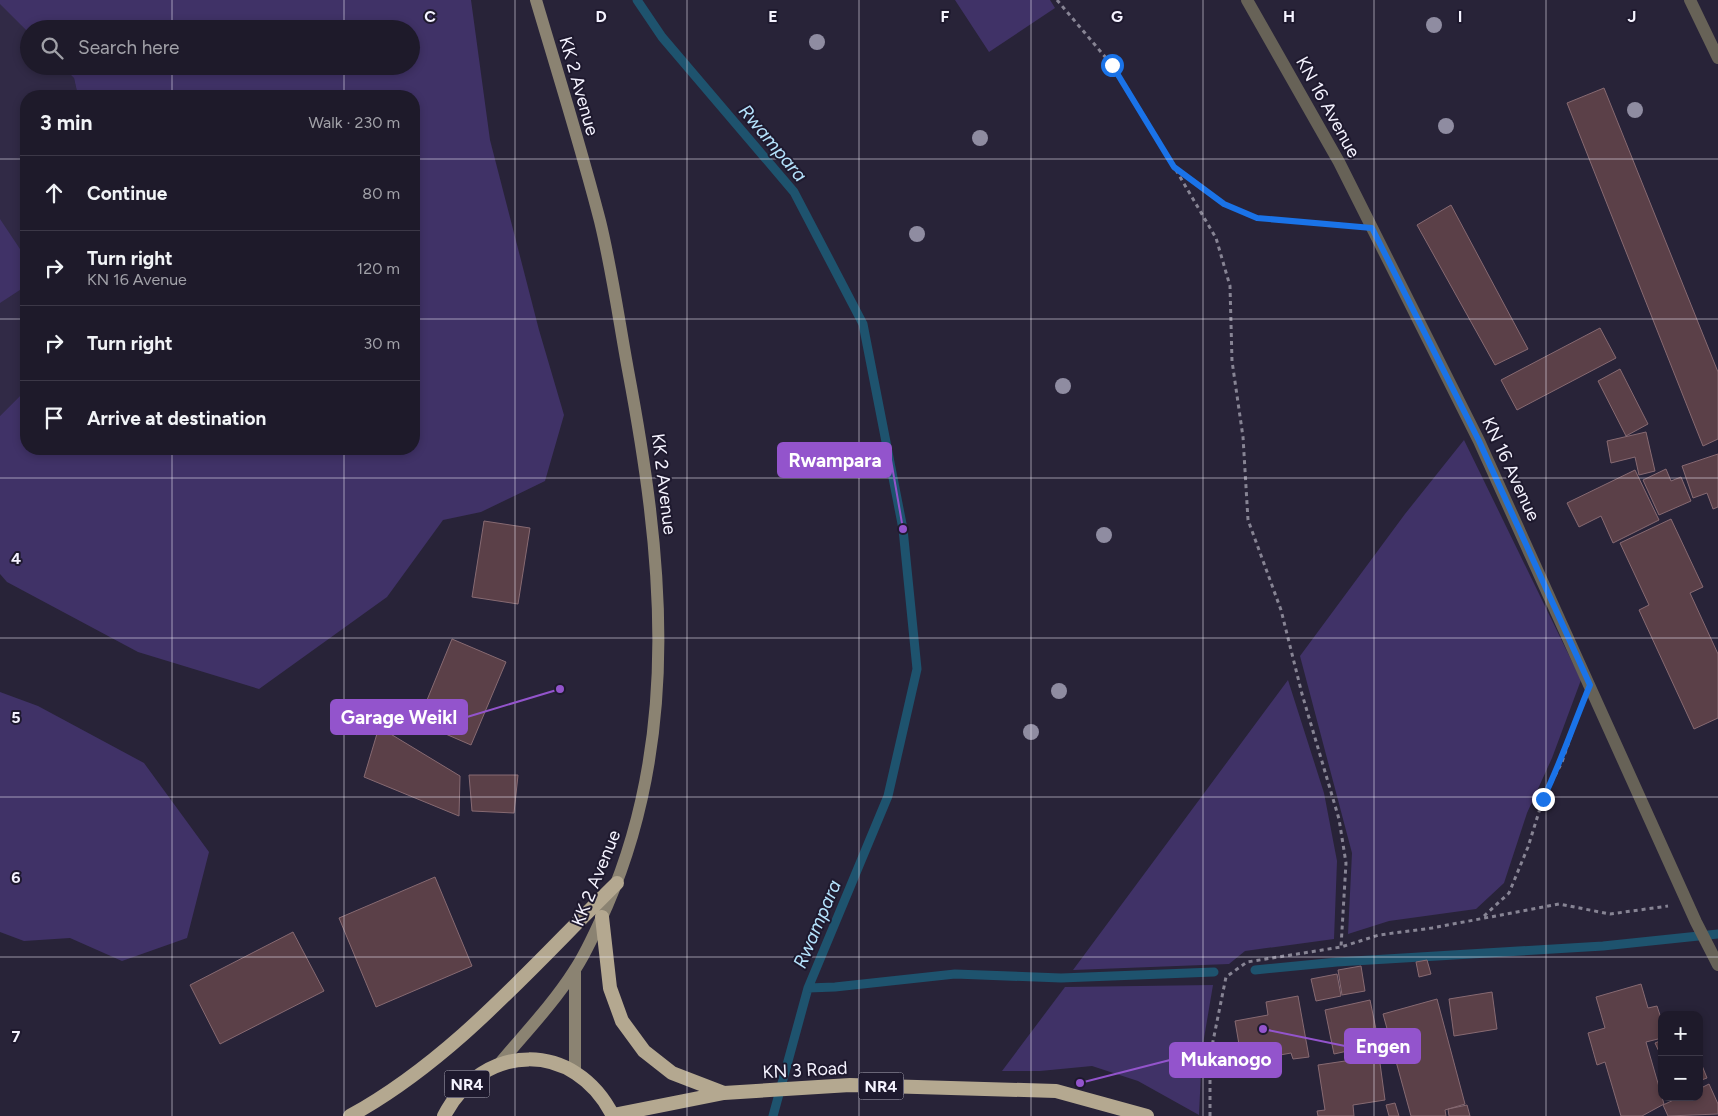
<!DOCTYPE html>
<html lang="en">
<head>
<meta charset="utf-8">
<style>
	:root { --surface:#1e1a2a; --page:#2b2736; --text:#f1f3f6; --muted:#a1a1a8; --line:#3c3847 }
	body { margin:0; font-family:Figtree,sans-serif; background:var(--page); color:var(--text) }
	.controls { position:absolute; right:15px; bottom:15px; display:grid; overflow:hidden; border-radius:10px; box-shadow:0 2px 8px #0003 }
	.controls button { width:45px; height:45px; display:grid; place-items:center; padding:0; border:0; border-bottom:1px solid var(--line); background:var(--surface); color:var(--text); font:25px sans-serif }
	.stop { position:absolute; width:15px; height:15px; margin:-11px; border:4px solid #1a73e8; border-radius:50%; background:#fff }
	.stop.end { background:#1a73e8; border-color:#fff; box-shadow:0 1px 5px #0008 }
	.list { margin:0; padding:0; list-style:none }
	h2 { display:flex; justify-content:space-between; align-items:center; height:65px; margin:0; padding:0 20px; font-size:21px }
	h2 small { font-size:16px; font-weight:400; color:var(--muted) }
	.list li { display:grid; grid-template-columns:32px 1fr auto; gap:15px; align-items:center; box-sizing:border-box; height:75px; padding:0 20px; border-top:1px solid var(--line) }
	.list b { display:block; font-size:19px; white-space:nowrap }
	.list p { margin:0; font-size:16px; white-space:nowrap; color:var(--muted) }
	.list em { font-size:16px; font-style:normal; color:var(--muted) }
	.icon { flex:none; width:28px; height:28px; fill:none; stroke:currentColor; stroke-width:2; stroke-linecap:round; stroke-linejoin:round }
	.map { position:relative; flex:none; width:1718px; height:1116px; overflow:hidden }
	.search { position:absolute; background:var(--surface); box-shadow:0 2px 8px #0003; left:20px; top:20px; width:400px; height:55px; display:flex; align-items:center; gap:12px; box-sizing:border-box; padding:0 18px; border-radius:28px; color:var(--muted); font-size:19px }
	.panel { position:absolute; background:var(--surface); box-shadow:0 2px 8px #0003; left:20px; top:90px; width:400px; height:365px; border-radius:20px }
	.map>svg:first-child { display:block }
	.built { fill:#312a46 }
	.green { fill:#403267 }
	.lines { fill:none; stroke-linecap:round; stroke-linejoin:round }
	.stream { stroke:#1e536e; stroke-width:9 }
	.building { fill:#5b4048; stroke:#876a72 }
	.path { stroke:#878494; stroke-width:3; stroke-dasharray:4 4; stroke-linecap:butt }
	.minor { stroke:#676257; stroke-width:12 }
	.secondary { stroke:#8b8372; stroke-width:12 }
	.trunk { stroke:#b4a890; stroke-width:14 }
	.tree { fill:#8f8ca1 }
	.route { stroke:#1a73e8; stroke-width:6 }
	.grid { fill:none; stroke:#f5f3ff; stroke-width:1; stroke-opacity:0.55 }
	.labels { text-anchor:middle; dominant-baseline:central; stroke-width:4; stroke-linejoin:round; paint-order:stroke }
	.shield { fill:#1e192e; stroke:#b4b2c0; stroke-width:1 }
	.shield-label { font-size:16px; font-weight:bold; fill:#f5f3ff }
	.street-label { font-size:18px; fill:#f5f3ff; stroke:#1e192e }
	.water-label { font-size:19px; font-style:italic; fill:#b5e3fd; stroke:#1e192e }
	.grid-label { font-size:16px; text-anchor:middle; font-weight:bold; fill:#f5f3ff; stroke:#1e192e; stroke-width:4; stroke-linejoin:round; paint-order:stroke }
	.leader { fill:none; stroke:#9354cc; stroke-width:2 }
	.callout-dot { fill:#9354cc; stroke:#1e192e; stroke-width:2 }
	.callout { fill:#9354cc; stroke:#9354cc; stroke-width:2 }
	.callout-label { font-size:19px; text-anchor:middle; font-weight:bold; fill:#fff }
</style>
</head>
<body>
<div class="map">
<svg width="1718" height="1116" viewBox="0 0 1718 1116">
	<rect width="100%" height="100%" fill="#282338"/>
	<!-- built -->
	<path class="built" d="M0,3L29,33V66H62L74,78L78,96H26V390L0,416Z"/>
	<!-- green -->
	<path class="green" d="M0,0H471L490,140L539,330L564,415L545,481L481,512L443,520L387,597L259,689L138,652L7,582L0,574V416L26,390V449H414V96H78L74,78L62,66H411V29H29V33L0,4Z
		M955,0H1050L1055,8L989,52Z
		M0,219L26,258V286L0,303Z
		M1464,440L1581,680L1552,758L1527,813L1504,883L1476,909L1389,921L1348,934L1352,853L1300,656L1405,514Z
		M1288,680L1324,793L1337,861L1334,939L1245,951L1229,964L1073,970Z
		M0,692L38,706L144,763L209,852L187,938L122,961L70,938L24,941L0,932Z
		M1213,985L1202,1050L1199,1115L1138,1081L1092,1066L1040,1071H1002L1065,987Z"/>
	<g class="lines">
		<!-- stream -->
		<path class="stream" d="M637,0L662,37L794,192L863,324L903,529L917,669L888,796L808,988L773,1116
			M1255,970L1337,962L1603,946L1718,934
			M808,988L835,987L955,974L1061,978L1214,972"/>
	</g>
	<!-- building -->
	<path class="building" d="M1604,88L1718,372V439L1703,446L1567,103Z
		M1451,205L1528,349L1495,365L1417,225Z
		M1600,328L1616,358L1517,410L1501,380Z
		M1620,369L1648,424L1626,436L1598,381Z
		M1646,432L1655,471L1639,475L1635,457L1611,463L1607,441Z
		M1718,454V507L1713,509L1707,493L1693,498L1682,466Z
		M1666,469L1671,481L1681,477L1691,501L1659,515L1643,480Z
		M1635,470L1659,520L1613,543L1601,516L1579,527L1567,503Z
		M1671,519L1703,587L1690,593L1718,654V718L1694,729L1639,610L1649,605L1620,543Z
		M484,521L530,528L518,604L472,597Z
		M452,639L506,662L471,745L418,722Z
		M379,727L460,776L459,816L364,777Z
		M469,775H518L514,813L472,811Z
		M435,877L472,966L376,1007L339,918Z
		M293,932L324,991L220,1044L190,985Z
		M1427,960L1431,974L1419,977L1416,962Z
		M1361,966L1365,991L1342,995L1338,970Z
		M1337,974L1341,996L1316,1001L1311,979Z
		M1641,984L1648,1008L1657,1006L1662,1021V1038L1646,1042L1664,1104L1642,1116H1621L1605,1062L1597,1065L1588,1033L1605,1028L1596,997Z
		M1492,992L1497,1029L1454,1036L1449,999Z
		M1298,996L1309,1057L1293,1059L1291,1053L1242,1062L1235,1021L1268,1015L1266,1002Z
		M1437,999L1465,1104L1445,1110L1446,1116H1411L1383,1014Z
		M1370,1000L1379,1044L1334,1054L1325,1010Z
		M1662,1040V1058L1655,1043Z
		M1379,1056L1385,1100L1353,1105L1354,1116H1318L1317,1111L1325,1110L1318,1065Z
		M1699,1058L1707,1078L1699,1081Z
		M1709,1084L1718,1104V1114L1668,1116L1663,1105L1680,1097H1699V1089Z
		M1395,1103L1399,1116H1389L1386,1105Z
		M1467,1105L1470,1116H1449L1448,1109Z"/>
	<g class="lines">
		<!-- path -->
		<path class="path" d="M1057,0L1112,65L1143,114L1216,238L1230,286L1232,361L1243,437L1248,520L1281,610L1302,694L1339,819L1346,863L1341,947
			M1175,168L1224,204L1257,218L1349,225
			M1484,916L1509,893L1528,847L1543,799L1562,762L1579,712
			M1210,1116V1056L1226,977L1247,962L1341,947L1379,935L1432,928L1559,904L1610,914L1668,906"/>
		<!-- minor -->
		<path class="minor" d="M1247,0L1339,162L1479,441L1696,922L1718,965
			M1690,0L1718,58"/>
		<!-- secondary -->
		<path class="secondary" d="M500,1063C525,1033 553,1004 574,971C587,952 597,928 607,906C682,733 662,551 628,370C619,321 612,270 600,221C581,147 558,74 536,0
			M575,1072V970"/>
		<!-- trunk -->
		<path class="trunk" d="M602,917L610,988L622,1021L644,1051L672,1073L724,1093
			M613,1115L724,1093L850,1085L1056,1091L1147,1116
			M350,1116C454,1059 533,965 617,883
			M444,1116C483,1041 575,1040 613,1116"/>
	</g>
	<!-- trees -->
	<g class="tree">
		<circle cx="1434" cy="25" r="8"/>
		<circle cx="817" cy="42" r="8"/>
		<circle cx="1635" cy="110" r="8"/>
		<circle cx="1446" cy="126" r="8"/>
		<circle cx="980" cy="138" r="8"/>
		<circle cx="917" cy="234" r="8"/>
		<circle cx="1063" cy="386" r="8"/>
		<circle cx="1104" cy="535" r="8"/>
		<circle cx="1059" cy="691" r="8"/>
		<circle cx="1031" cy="732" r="8"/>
	</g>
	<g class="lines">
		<!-- route -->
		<path class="route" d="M1112,65L1174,167L1224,204L1257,218L1372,228L1479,441L1590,685C1574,723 1561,762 1543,799"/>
	</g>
	<!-- grid -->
	<path class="grid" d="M172,0V29M344,0V29M515,0V1116M687,0V1116M859,0V1116M1031,0V1116M1203,0V1116M1374,0V1116M1546,0V1116M172,66V96M344,66V96M0,159H26M414,159H1718M0,319H26M414,319H1718M172,449V1116M344,449V1116M0,478H1718M0,638H1718M0,797H1718M0,957H1718"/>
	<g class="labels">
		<!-- shield labels -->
		<g class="shield">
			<rect x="444.5" y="1070.5" width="45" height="27" rx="4"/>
			<rect x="858.5" y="1072.5" width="45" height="27" rx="4"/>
		</g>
		<g class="shield-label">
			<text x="467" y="1084">NR4</text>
			<text x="881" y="1086">NR4</text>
		</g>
		<!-- street labels -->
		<g class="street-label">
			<text transform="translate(579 86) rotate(74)">KK 2 Avenue</text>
			<text transform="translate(1328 107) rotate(61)">KN 16 Avenue</text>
			<text transform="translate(1511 469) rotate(65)">KN 16 Avenue</text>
			<text transform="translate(664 484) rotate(83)">KK 2 Avenue</text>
			<text transform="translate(596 878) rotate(-68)">KK 2 Avenue</text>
			<text transform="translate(805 1070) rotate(-3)">KN 3 Road</text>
		</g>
		<!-- water labels -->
		<g class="water-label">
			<text transform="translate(773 143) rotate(50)">Rwampara</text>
			<text transform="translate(817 924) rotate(-67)">Rwampara</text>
		</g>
	</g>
	<g class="grid-label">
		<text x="430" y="22">C</text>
		<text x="601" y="22">D</text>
		<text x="773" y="22">E</text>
		<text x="945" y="22">F</text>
		<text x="1117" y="22">G</text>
		<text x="1289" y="22">H</text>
		<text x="1460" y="22">I</text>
		<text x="1632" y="22">J</text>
		<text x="16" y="564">4</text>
		<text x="16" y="723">5</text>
		<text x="16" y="883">6</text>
		<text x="16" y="1042">7</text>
	</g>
	<!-- callouts -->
	<path class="leader" d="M903 529L891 460M560 689L467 717M1263 1029L1345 1046M1080 1083L1170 1060"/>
	<g class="callout-dot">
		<circle cx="903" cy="529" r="5"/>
		<circle cx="560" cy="689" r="5"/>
		<circle cx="1263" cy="1029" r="5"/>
		<circle cx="1080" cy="1083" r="5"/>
	</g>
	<g class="callout">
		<rect x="778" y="443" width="113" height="34" rx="5"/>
		<rect x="331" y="700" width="136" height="34" rx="5"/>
		<rect x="1345" y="1029" width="75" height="34" rx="5"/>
		<rect x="1170" y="1043" width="111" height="34" rx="5"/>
	</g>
	<g class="callout-label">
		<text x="835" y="467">Rwampara</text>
		<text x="399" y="724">Garage Weikl</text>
		<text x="1383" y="1053">Engen</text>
		<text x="1226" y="1066">Mukanogo</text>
	</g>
</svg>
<div class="controls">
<button>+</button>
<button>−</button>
</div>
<div class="stop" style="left:1112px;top:65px"></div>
<div class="stop end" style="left:1543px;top:799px"></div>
<div class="search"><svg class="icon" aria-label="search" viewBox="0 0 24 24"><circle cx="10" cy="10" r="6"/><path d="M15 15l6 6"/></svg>Search here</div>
<section class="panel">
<h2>3 min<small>Walk · 230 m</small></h2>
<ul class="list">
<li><svg class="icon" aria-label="ahead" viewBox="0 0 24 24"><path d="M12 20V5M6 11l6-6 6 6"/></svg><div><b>Continue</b></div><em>80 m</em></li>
<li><svg class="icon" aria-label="right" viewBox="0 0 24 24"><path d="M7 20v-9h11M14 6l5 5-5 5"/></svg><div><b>Turn right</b><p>KN 16 Avenue</p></div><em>120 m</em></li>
<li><svg class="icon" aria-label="right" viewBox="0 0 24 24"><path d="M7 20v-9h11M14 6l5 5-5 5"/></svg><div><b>Turn right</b></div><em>30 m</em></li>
<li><svg class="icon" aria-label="arrive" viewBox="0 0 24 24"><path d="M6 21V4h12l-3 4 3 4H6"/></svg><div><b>Arrive at destination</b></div></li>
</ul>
</section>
</div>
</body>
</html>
